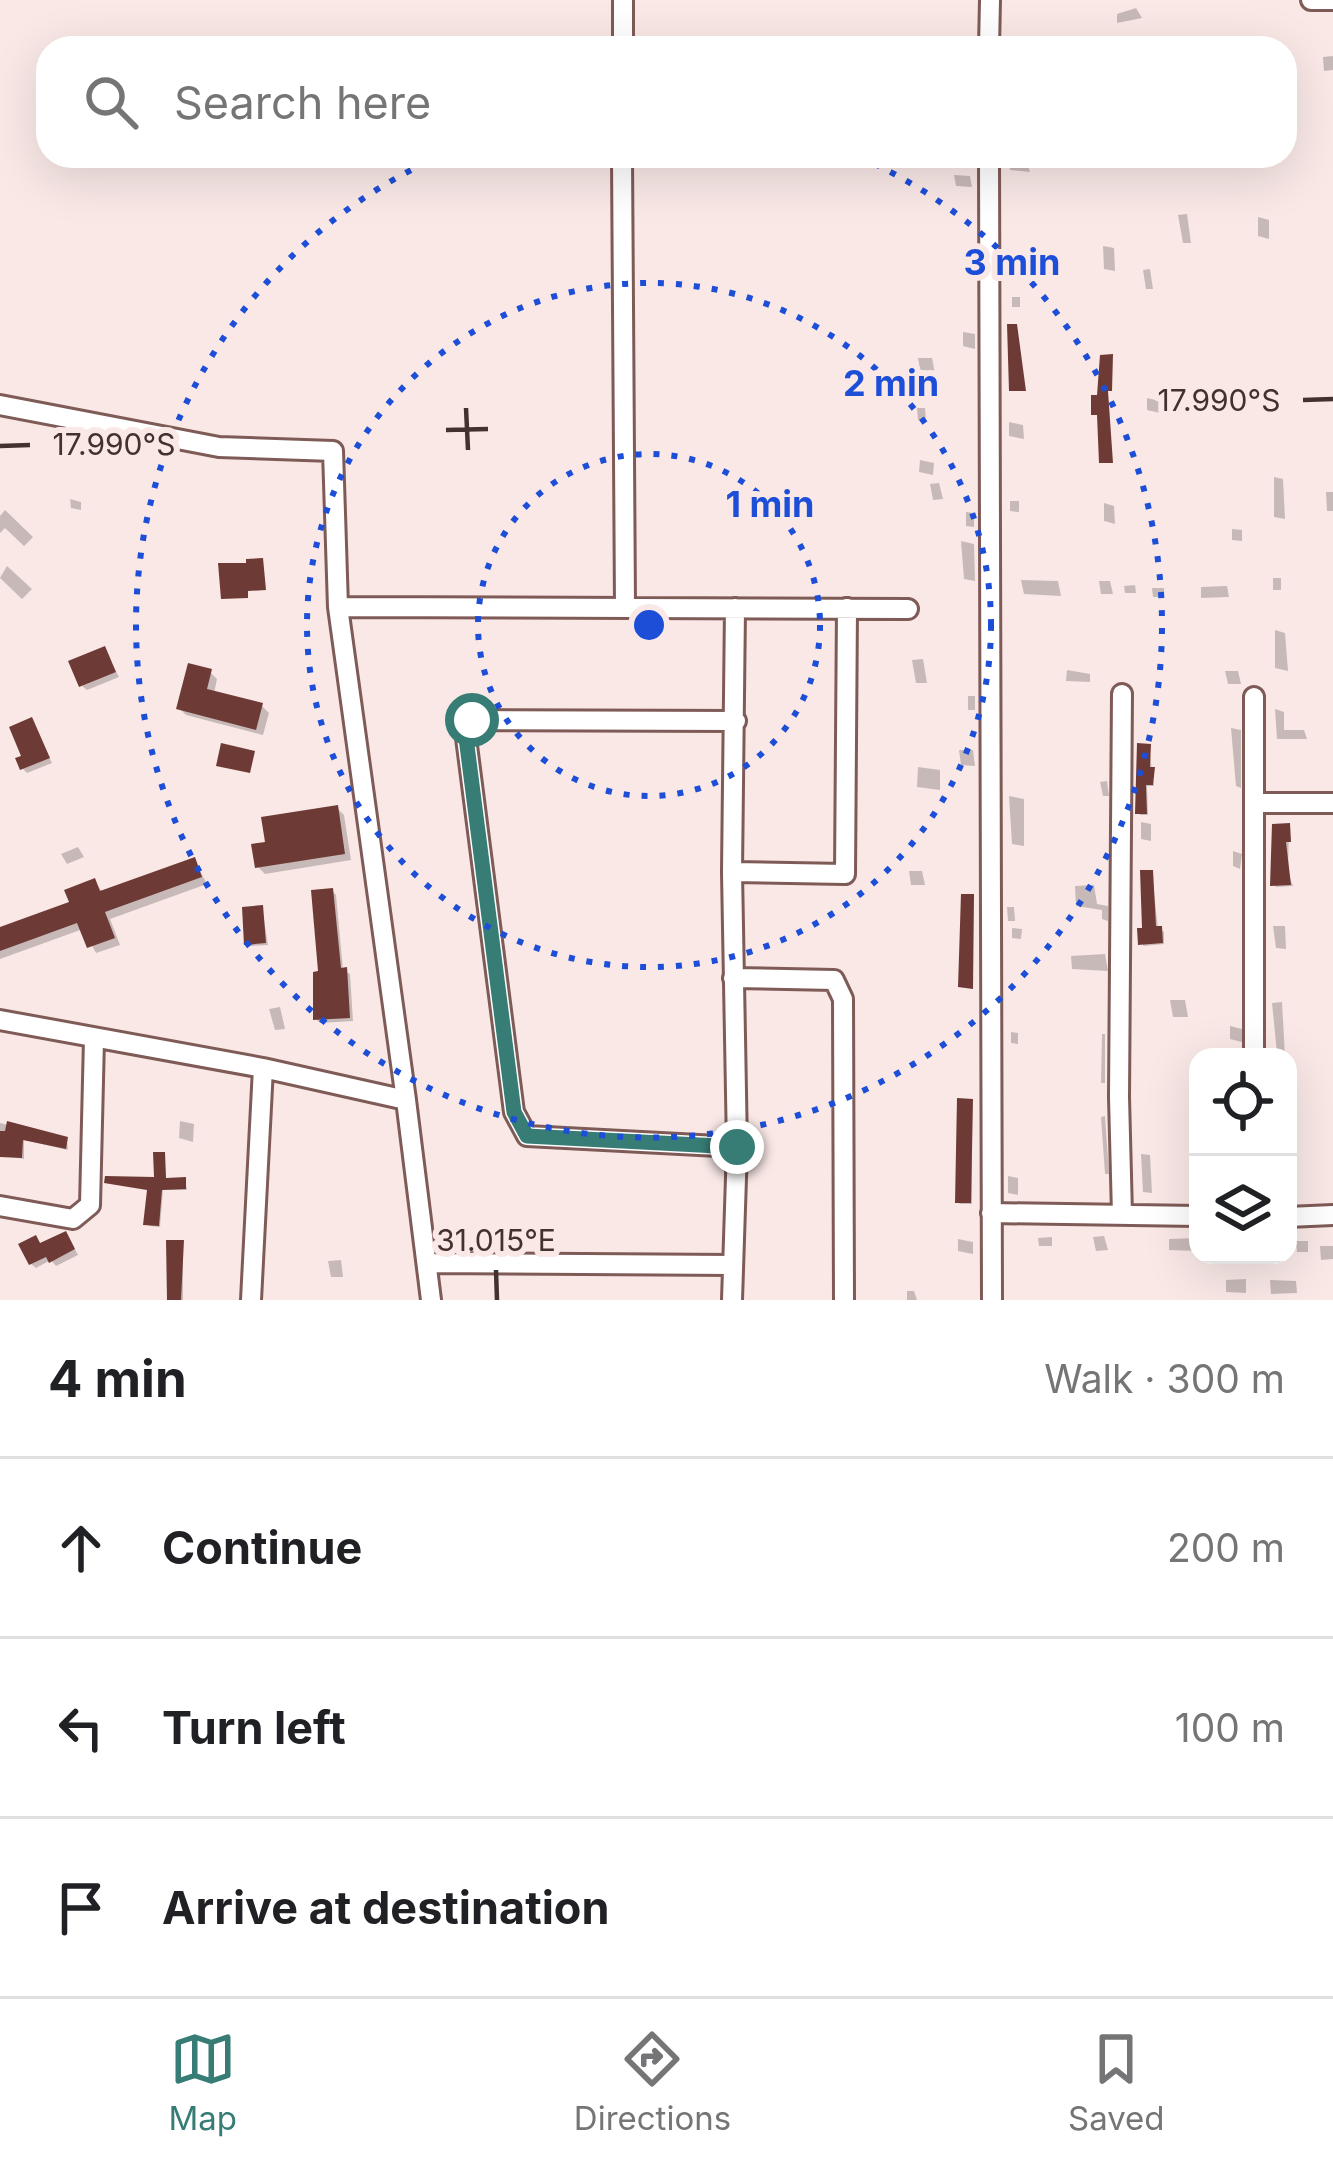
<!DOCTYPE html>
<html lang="en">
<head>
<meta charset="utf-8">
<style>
	:root { --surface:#fff; --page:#f2f2f2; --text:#202124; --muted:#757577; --line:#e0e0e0; --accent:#377d75 }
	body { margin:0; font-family:Inter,sans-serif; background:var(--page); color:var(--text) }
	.controls { position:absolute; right:36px; bottom:36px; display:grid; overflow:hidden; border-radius:24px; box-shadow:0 12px 48px #0002 }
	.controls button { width:108px; height:108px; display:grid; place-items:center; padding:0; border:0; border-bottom:3px solid var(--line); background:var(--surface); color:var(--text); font:60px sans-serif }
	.stop { position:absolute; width:36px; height:36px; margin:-27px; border:9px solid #377d75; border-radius:50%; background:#fff }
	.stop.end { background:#377d75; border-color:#fff; box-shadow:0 3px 12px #0008 }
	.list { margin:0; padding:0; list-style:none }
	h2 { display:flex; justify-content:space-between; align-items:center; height:156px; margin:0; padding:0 48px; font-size:51px }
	h2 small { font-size:39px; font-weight:400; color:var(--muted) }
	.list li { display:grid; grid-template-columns:78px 1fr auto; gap:36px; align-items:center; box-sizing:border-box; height:180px; padding:0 48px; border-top:3px solid var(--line) }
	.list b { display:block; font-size:45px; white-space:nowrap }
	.list em { font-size:39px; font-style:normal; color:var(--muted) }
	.icon { flex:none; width:66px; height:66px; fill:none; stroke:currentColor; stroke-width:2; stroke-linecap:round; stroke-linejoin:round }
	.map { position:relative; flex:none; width:1333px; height:1300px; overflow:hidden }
	.search { position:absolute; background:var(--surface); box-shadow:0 12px 48px #0002; left:36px; right:36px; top:36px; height:132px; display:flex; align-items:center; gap:30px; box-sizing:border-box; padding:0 42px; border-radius:36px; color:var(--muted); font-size:45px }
	.sheet { height:696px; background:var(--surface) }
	nav { display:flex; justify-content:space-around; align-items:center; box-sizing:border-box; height:168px; border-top:3px solid var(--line); background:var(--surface); font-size:33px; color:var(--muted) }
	nav a { display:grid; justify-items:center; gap:6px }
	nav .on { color:var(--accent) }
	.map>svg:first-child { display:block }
	.shadow { fill:#0003 }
	.building { fill:#6e3a35 }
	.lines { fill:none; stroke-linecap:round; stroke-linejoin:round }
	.street-casing { stroke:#7f5b57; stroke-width:24 }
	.street { stroke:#fff; stroke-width:18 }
	.route { stroke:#377d75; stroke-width:15 }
	.ticks { fill:none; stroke:#42312f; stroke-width:4.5 }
	.ring { fill:none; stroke:#1d4ed8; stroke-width:6; stroke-dasharray:6 12 }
	.ticks-label { font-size:30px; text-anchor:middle; fill:#42312f; stroke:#f9e8e6; stroke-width:12; stroke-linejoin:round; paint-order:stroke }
	.centre { fill:#1d4ed8; stroke:#f9e8e6; stroke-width:6 }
	.ring-label { font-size:36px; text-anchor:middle; font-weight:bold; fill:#1d4ed8; stroke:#f9e8e6; stroke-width:12; stroke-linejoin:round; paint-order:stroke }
</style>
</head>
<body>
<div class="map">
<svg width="1333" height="1300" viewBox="0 0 1333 1300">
	<rect width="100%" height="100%" fill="#f9e8e6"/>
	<!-- shadow -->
	<path class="shadow" d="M1136,8L1142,18L1117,23V14Z
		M1333,56V70L1324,71L1323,57Z
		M1160,156V165L1121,164V157Z
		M1196,157L1212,156L1213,163L1197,164Z
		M1027,162L1030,172L1010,170L1009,163Z
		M954,175L970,176L972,187L956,186Z
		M1187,214L1191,243H1183L1178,215Z
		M1258,217L1269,220V239L1258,236Z
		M1103,246L1114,248L1115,271L1104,269Z
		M1150,269L1153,289H1146L1143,270Z
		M1012,297H1020V307H1012Z
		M963,332L975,334V349L963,346Z
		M918,358H932L935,374L921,375Z
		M1147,398L1160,401V413L1147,410Z
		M917,408H925L926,420H918Z
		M1009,422L1023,425L1024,439L1009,436Z
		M920,460L934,463L933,475L919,472Z
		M1274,477L1283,479L1285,519L1274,517Z
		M939,483L943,499L933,500L930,484Z
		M1326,492H1333V511H1327Z
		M70,499L81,502V510L71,508Z
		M1010,501H1019V512L1010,511Z
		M1104,503L1114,506L1115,524L1104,521Z
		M5,510L33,537L24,546L5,528L0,533V516Z
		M966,512L974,513V527L966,526Z
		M1232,529L1242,530V541L1232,540Z
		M961,541L974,544L975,581L964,579Z
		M7,566L32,589L22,599L0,578Z
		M1273,578H1281V590H1273Z
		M1021,580L1058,581L1061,596L1024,594Z
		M1099,581H1110L1113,594H1101Z
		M1135,585L1136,593H1125L1124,586Z
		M1227,586L1229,597L1201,598V587Z
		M1152,588H1164V597H1153Z
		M1275,630L1285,633L1288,671L1275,668Z
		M104,649L119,677L87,690L82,686Z
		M923,659L927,683H916L912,660Z
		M1067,670L1090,674V682L1066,681Z
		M1225,671H1238L1241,684H1228Z
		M210,672L217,679L214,693L262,706L269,713L263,735L186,715L179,708Z
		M968,696H975V710H968Z
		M1275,709L1284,712V730H1304L1307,739H1277Z
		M32,720L52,763L27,773L23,769Z
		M1231,728L1241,730V788L1236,786Z
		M1149,747L1154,786H1147L1148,815H1140Z
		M959,750H973L975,766L961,765Z
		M918,767L940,770V790L917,787Z
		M1107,781L1109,796H1103L1100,782Z
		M1009,796L1024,799V846L1012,844Z
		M337,808L344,815L351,860L265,874L258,867L268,845Z
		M1141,822L1151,824V841L1141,839Z
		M1289,826L1288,873L1293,886L1276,887L1273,885Z
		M78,847L84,857L67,864L61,854Z
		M1233,851L1242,854L1240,869L1233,866Z
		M194,860L207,884L110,919L120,945L96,953L83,929L0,959V930L73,904L95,882L103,893Z
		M909,871H922L925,885H911Z
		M1152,873L1158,929L1164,932V944L1143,946Z
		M1094,885L1097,904L1108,906V921L1102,919V910L1076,906L1075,886Z
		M332,891L336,895L343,970L350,974L353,1021L320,1023L316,1019Z
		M1007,907H1014L1015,921H1008Z
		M262,908L268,945L249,946L247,943Z
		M1273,926H1285L1286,949L1276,948Z
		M1012,928L1022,929L1021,939L1012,938Z
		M1105,954L1108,971L1072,969L1071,956Z
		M1170,1000H1185L1188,1017H1173Z
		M1282,1002L1285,1057H1273L1277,1053L1272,1003Z
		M280,1007L285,1029L275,1030L269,1009Z
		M1230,1026L1242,1029V1042L1230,1039Z
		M1011,1032L1018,1033V1044L1011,1043Z
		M1102,1034H1105V1083H1101Z
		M972,1102V1204H960L958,1202Z
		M1105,1116L1109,1174H1105L1101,1117Z
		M180,1121L194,1124L193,1142L179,1138Z
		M0,1123L67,1140L68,1150L24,1140V1159L0,1155Z
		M1141,1154L1150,1155L1152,1193L1143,1192Z
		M164,1155L166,1180H185L187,1190H163L160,1227L149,1226Z
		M1008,1176L1018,1178V1195L1008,1193Z
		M1104,1236L1108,1250L1096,1251L1093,1237Z
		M1052,1237V1246H1039L1038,1238Z
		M35,1238L40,1243L70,1240L78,1255L56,1266L51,1260L36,1268L31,1264Z
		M1198,1238V1251L1169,1250V1239Z
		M958,1239L973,1242V1254L958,1251Z
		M1296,1241H1308V1252H1297Z
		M183,1243V1300H170V1299Z
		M1320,1246H1333V1259L1321,1260Z
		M341,1260L343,1277H331L328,1261Z
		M1226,1280L1246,1279V1293L1226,1292Z
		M1270,1280L1296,1281L1297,1293L1271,1294Z
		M907,1291H914L917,1300H907Z"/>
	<!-- building -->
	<path class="building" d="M1007,324H1017L1026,391H1009Z
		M1113,354L1112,391H1108L1113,463H1099L1097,415H1091V395H1097L1100,355Z
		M263,558L266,590L248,591V598L221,599L218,563H246V559Z
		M105,646L116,672L79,687L68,661Z
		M188,663L212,669L207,689L263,703L256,730L176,709Z
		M32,717L50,758L20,770L15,758L21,756L9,727Z
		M221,743L255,751L250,773L216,766Z
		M1137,743L1151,744L1150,767H1155L1153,785H1146L1147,814H1135Z
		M338,805L345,854L255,868L251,844L265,842L261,817Z
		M1290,823L1291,842H1286L1291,885L1270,886L1272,824Z
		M195,857L202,877L105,912L115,938L87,948L77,923L0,951V927L69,902L64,890L95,878L100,891Z
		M1140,870H1153L1156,926H1162L1163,943L1138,945L1137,928H1142Z
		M333,888L341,968L347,967L350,1018L313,1020V972L318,971L311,890Z
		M961,894H974L973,989L958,987Z
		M263,905L266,943L244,945L242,907Z
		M957,1098L973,1099L971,1203H955Z
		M7,1121L68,1137L66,1149L23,1140L22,1158L0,1157V1131H5Z
		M153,1152H165L166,1178L186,1177V1189L162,1190L159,1226L143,1225L147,1190L104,1183L105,1176L154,1177Z
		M66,1231L75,1249L49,1263L46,1257L29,1265L18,1244L36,1235L40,1243Z
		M166,1240H184L181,1300H167Z"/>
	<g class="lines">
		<!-- street casing -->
		<g class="street-casing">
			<path id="street" d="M1311,0H1333
				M623,48V0
				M989,48L990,0
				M622,156L625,606
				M989,156L992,1300
				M0,405L219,447L333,451L338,607L406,1100
				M338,607L908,609
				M1122,694L1119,1097L1122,1215
				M1254,697V1057
				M736,721L471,720L465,730L514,1112L527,1136L737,1147
				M1256,803H1333
				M732,872L845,874L847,608
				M733,978L834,980L843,999L844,1300
				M0,1020L263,1068L406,1100L431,1300
				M0,1206L73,1219L90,1205L94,1039
				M991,1213L1198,1216
				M1288,1217L1333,1215
				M427,1263L732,1265
				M251,1300L263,1068
				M732,1300L737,1147L732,872L735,608"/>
		</g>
		<!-- street -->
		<use href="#street" class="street"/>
	</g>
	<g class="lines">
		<!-- route -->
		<path class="route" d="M472,720L465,730L514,1112L527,1136L737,1147"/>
	</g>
	<!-- ticks -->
	<path class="ticks" d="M1303,400L1333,399M466,408L468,450M446,430L488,429M0,446L30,445M496,1270L497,1300"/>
	<!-- distance rings -->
	<g class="ring">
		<circle cx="649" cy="625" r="171"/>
		<circle cx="649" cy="625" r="342"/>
		<path d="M858 156A513 513 0 1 1 440 156"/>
	</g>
	<g class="ticks-label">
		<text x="1219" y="411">17.990°S</text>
		<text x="114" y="455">17.990°S</text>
		<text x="496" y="1251">31.015°E</text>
	</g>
	<circle cx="649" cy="625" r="18" class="centre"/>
	<g class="ring-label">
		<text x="1012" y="275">3 min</text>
		<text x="891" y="396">2 min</text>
		<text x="770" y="517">1 min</text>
	</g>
</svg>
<div class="controls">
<button><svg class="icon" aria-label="locate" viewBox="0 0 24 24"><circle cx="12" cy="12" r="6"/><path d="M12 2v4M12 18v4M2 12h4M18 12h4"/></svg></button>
<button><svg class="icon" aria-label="layers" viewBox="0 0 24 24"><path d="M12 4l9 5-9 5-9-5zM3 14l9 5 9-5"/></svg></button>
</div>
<div class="stop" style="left:472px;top:720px"></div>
<div class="stop end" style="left:737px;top:1147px"></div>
<div class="search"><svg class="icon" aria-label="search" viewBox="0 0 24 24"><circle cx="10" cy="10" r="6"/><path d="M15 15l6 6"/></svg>Search here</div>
</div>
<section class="sheet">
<h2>4 min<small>Walk · 300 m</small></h2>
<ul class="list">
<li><svg class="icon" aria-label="ahead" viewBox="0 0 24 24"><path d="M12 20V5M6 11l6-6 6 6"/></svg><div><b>Continue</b></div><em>200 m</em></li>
<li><svg class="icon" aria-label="left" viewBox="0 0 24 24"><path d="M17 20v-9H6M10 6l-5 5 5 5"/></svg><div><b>Turn left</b></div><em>100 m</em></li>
<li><svg class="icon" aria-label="arrive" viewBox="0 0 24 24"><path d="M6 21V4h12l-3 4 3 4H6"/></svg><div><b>Arrive at destination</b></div></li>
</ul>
</section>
<nav>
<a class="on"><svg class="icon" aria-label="map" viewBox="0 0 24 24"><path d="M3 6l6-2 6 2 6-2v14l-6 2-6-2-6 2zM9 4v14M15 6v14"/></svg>Map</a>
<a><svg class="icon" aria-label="directions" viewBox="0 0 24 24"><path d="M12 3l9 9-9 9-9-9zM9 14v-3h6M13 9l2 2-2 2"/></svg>Directions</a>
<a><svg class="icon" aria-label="saved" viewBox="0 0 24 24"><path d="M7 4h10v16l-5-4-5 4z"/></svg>Saved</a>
</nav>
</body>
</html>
